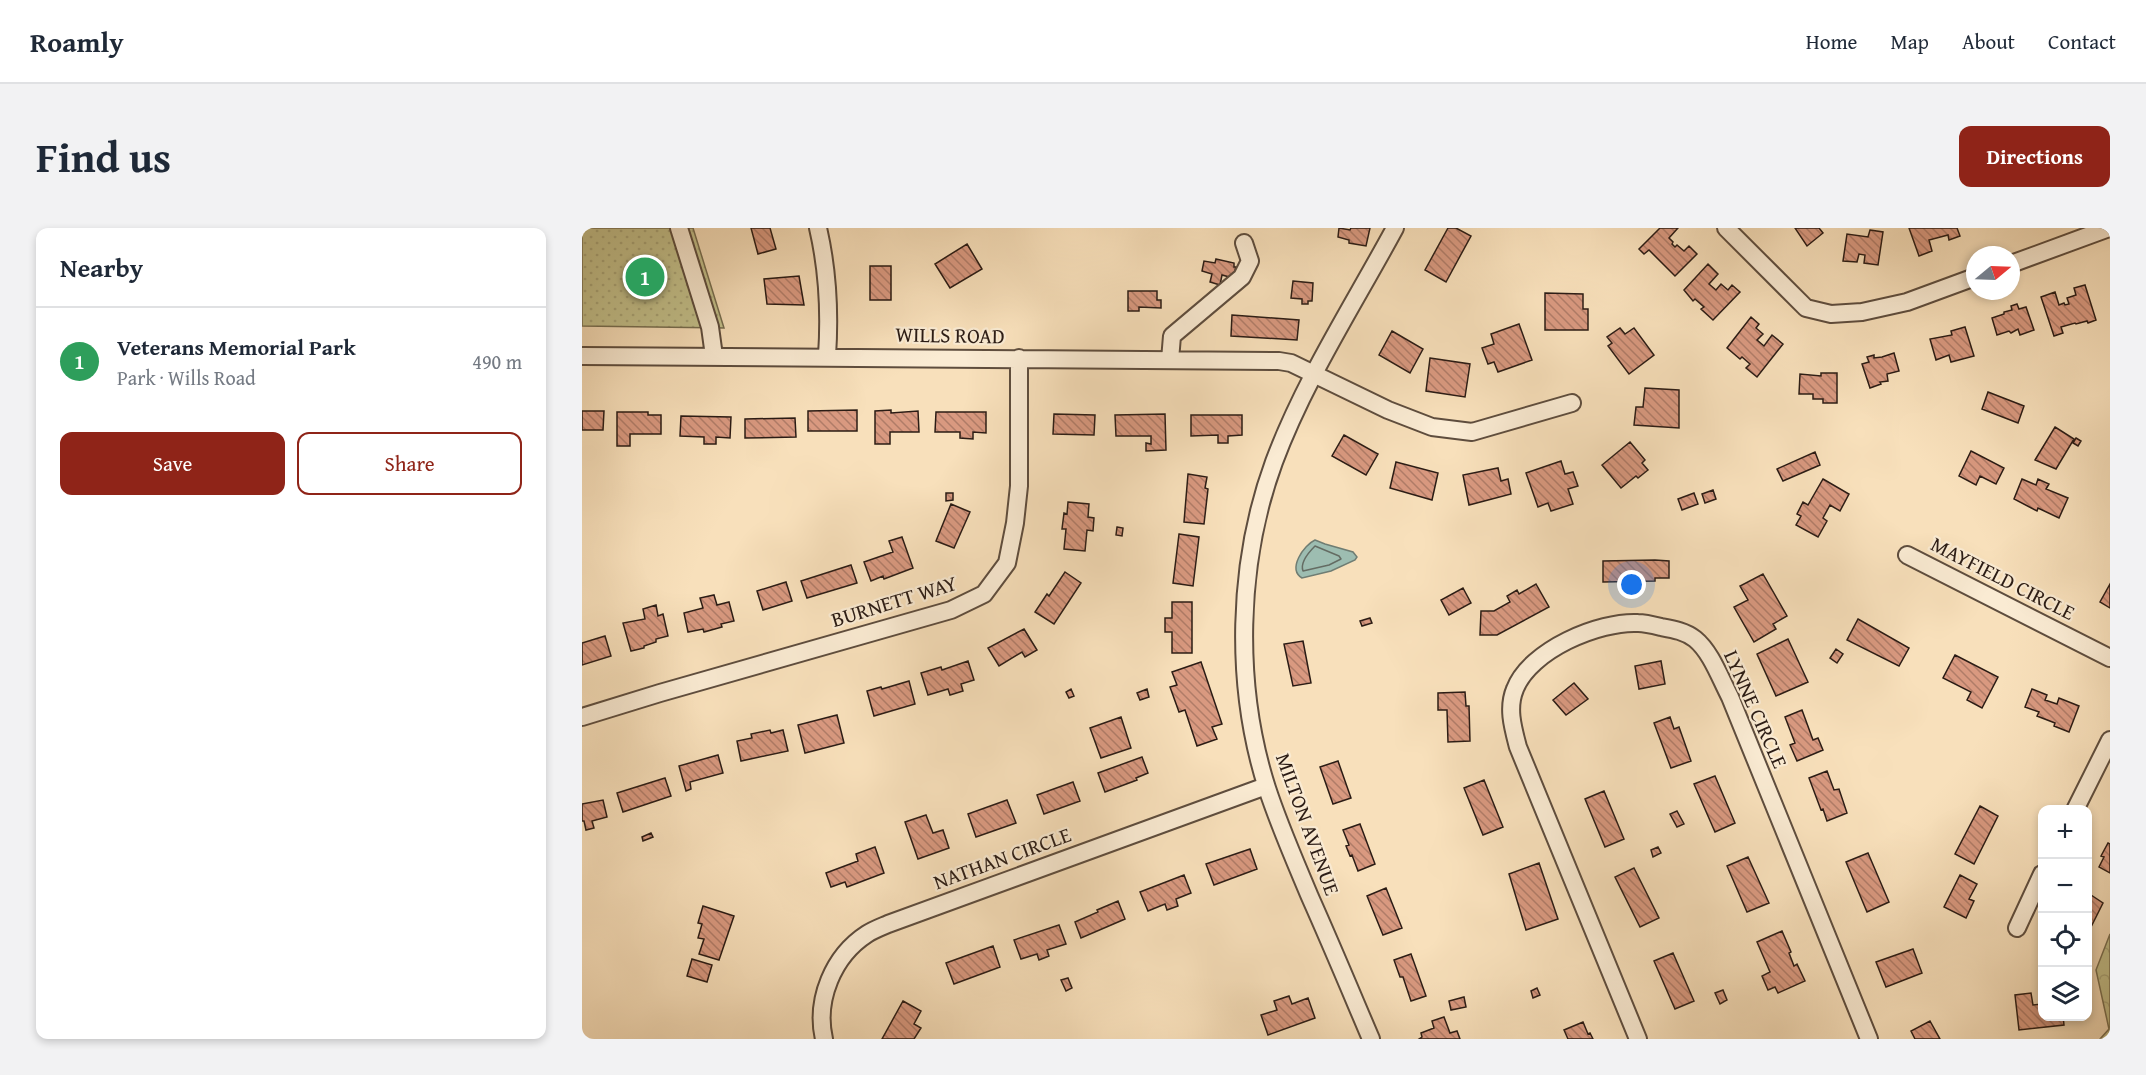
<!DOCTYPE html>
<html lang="en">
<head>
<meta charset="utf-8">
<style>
	:root { --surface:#fff; --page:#f2f2f3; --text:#1f2937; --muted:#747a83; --line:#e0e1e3; --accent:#8f2418 }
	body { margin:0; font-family:"Gentium Book Plus",serif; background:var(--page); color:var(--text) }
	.controls { position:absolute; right:18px; bottom:18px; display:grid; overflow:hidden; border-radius:12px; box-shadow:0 3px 9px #0003 }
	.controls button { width:54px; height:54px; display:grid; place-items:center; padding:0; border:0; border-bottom:2px solid var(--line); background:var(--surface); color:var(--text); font:30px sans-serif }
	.compass { position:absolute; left:1384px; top:18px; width:54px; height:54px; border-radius:50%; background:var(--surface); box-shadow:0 3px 9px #0003; rotate:71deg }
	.you { position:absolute; left:1050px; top:357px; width:21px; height:21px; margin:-15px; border:4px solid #fff; border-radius:50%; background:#1a73e8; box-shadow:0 0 0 9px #1a73e833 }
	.badge { display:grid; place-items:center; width:39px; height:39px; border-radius:50%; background:var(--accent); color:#fff; font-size:20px; font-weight:700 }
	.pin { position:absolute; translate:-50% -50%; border:3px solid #fff; box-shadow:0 2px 6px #0006 }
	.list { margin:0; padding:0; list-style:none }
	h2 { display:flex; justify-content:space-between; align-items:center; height:78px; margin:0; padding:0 24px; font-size:26px }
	h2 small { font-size:20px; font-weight:400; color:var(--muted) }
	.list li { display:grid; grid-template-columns:39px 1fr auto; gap:18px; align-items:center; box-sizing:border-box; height:108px; padding:0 24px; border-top:2px solid var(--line) }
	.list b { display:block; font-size:22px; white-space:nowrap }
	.list p { margin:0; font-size:20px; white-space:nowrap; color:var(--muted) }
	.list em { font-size:20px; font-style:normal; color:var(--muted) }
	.actions { display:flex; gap:12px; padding:18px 24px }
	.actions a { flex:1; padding:14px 0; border:2px solid var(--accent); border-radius:12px; text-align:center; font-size:21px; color:var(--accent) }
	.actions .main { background:var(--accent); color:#fff }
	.icon { flex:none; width:33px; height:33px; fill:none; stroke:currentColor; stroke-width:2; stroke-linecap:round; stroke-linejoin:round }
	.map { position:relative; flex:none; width:1528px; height:811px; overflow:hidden; border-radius:12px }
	header { display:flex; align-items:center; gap:36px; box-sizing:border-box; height:84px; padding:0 30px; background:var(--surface); border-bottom:2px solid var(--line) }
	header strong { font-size:28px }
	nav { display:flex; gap:33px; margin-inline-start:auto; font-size:21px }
	.intro { display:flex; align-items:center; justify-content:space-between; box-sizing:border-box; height:144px; padding:0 36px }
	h1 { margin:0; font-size:42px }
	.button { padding:15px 27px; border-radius:12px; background:var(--accent); color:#fff; font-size:21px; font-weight:700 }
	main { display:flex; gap:36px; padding:0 36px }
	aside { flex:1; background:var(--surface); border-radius:12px; box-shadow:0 3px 9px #0003 }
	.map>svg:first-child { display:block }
	.forest { fill:url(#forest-crowns); stroke:#776e50; stroke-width:1.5 }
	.park { fill:url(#park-dots); stroke:#776e50; stroke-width:1.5 }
	.water { fill:#9dbdb1; stroke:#6f7d73; stroke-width:1.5 }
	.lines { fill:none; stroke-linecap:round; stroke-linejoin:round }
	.shore { stroke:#646c63; stroke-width:1.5 }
	.building { fill:url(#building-back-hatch); stroke:#2b1c15; stroke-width:1.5 }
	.minor-casing { stroke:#5e4d3e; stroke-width:20 }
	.minor { stroke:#faebd3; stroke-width:16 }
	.labels { text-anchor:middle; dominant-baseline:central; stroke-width:4.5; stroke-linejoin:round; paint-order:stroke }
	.street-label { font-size:21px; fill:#2b1c15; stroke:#faebd3 }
</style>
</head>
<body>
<header>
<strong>Roamly</strong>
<nav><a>Home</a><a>Map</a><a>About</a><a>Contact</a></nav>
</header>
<div class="intro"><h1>Find us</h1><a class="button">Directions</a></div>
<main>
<aside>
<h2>Nearby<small></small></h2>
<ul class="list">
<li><span class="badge" style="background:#2e9e5b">1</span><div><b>Veterans Memorial Park</b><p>Park · Wills Road</p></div><em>490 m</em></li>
</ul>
<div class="actions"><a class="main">Save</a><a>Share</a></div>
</aside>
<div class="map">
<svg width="1528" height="811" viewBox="0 0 1528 811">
	<defs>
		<pattern id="forest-crowns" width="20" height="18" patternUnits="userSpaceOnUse" patternTransform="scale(1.5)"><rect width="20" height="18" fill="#c3c18c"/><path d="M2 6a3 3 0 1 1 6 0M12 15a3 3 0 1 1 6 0" fill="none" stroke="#a8a578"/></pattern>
		<pattern id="park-dots" width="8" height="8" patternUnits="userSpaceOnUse" patternTransform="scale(1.5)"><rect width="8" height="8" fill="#c3c18c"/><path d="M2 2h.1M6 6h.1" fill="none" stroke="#a8a578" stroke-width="1.8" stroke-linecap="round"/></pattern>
		<pattern id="building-back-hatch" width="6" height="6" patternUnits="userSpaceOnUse" patternTransform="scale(1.5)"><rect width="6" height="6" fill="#d99980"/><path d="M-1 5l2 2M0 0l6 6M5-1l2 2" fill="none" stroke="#b07c68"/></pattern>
	</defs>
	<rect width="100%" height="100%" fill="#f8e0bb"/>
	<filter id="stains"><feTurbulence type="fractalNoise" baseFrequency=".00333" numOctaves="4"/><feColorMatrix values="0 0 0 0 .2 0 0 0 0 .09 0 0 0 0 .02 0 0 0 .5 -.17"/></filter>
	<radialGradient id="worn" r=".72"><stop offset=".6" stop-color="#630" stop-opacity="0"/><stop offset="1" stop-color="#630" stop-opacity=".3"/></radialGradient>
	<!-- forest -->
	<path class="forest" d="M1528,706V811H1518L1527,801L1514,742Z"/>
	<!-- park -->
	<path class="park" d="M0,0H111L142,100L0,98Z"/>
	<!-- water -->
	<path class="water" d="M733,312L743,316L771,324L775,329L773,332L749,343L720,350C705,341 722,317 733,312Z"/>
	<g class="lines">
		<!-- shore -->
		<path class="shore" d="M733,318L757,328L759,331L747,337L721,343C718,335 727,324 733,318Z"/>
	</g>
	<!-- building -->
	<path class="building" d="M169,0H188L194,21L176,26Z
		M757,0L768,2L769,0H788L784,18L767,15V12L756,9Z
		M866,0H874L889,8L864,54L843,42Z
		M1078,0H1096L1087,10L1091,14L1090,16L1093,19L1095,17L1102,23L1107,18L1115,26L1093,48L1067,22L1062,26L1057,21Z
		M1213,0H1237L1241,5L1225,18Z
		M1327,0H1375L1378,8L1367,12L1366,7L1347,12L1350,23L1337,28Z
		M1288,2L1301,4L1296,37L1282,35L1283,27L1277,26L1275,34L1261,33L1265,6L1286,9Z
		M385,16L400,41L368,60L353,36Z
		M634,31L652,35V39H654L651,50L640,47L638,57L628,54L630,46L620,43L622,33L633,35Z
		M1126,36L1136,46L1127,56L1134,62L1139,56L1146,62L1150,57L1158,64L1131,92L1119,81L1122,79L1113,71L1111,73L1102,62Z
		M288,38H309V72H288Z
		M217,48L222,77L185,76L182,51Z
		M711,53L731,55L730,73H726V76H720V71L709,70Z
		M1503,57L1514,92L1506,95L1505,93L1494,96L1493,95L1479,99L1481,105L1472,108L1459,69L1473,64L1477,77L1482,75L1483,77L1487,76L1485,70L1494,67L1492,60Z
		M546,63H575V72H579V80L557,79V83H546Z
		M963,65L1001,66V81H1006V102H963Z
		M1435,76L1437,81L1444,79L1452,102L1438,107L1436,101L1429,105L1427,103L1415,107L1410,90L1422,86V84L1430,82L1429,78Z
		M650,87L717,92L715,112L649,108Z
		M1169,89L1177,96L1174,100L1181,106L1175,112L1182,118L1190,107L1201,116L1175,149L1164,140L1168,136L1160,129L1158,131L1145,120Z
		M937,96L950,132L916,144L912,134L906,136L900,120L912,116L909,106Z
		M1383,99L1392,128L1369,134L1367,127L1354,132L1348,111L1370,107L1369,103Z
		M1038,100L1043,106L1052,100L1072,127L1047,146L1026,118L1030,115L1025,109Z
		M810,103L841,121L828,145L797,127Z
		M1312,125L1317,143L1305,146L1306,153L1298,154L1299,156L1288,160L1280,136L1287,134L1285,129L1292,127V130L1300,129Z
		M848,130L888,136L883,169L844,163Z
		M1239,145H1255V175H1241V171H1231V166H1217L1218,146L1239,148Z
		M1063,160L1097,162V200L1052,197L1054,179H1061Z
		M1406,164L1442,178L1436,195L1400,181Z
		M275,182V203H226V183Z
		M309,182V185L336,183L337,204H308V216H293V183Z
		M0,183H22L21,202H0Z
		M35,184H66V187H79V206H48V218H35Z
		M354,184H404V205L391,204V211L378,210V204H353Z
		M472,186L513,187L512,207L471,206Z
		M583,186L584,222L564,223V215L569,216V208H534L533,187Z
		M609,187H660V207L646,208V215H636V207L609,208Z
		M99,188L149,189L148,210L134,209V216H122V209L98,208Z
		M213,190L214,209L163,210V191Z
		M1473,199L1492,211L1474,241L1453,232Z
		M762,207L796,226L784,247L750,228Z
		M1494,210L1499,213L1496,218L1491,215Z
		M1048,214L1063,232L1060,235L1066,242L1056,250L1054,248L1039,260L1020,237Z
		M1389,223L1422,240L1414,256L1398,248L1394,257L1377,248Z
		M1233,224L1238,237L1201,253L1195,241Z
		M979,233L983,246L991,244L996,258L986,261L991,276L969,283L966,275L956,279L944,245Z
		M814,234L856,245L850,272L808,260Z
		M916,240L919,253L926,251L929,266L887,277L881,247Z
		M606,246L625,249L623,260L626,261L622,296L602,294Z
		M1241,251L1267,266L1258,283L1248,277L1241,290L1245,293L1236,309L1214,297L1219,288L1215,286L1221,274L1226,277Z
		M1440,251L1454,257L1456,251L1467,256L1464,261L1486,270L1477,290L1456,280L1455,283L1432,271Z
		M1131,262L1134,271L1123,275L1120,266Z
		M364,265H371V272L364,273Z
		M1112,265L1116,276L1100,282L1096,271Z
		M486,274L507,276L506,289L512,290L511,303L505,302L503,323L482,321L484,301H480L482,285L485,286Z
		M369,276L388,284L372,320L354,313Z
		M535,299L541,300L540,308L534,307Z
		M597,306L617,309L611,358L591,355Z
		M320,309L331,340L302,351L301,348L289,353L282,334L311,324L307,313Z
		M1073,332L1087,333V350H1073V353L1021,354V333Z
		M269,337L275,355L225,370L219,353Z
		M483,344L499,355L472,396L453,384L465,366L467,368Z
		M1181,346L1205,388L1191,396L1194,401L1172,414L1152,379L1166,372L1158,358Z
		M204,354L210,373L181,382L175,363Z
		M954,356L967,379L915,407H898L899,383H912L928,374L925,368L935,362L937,366Z
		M1528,356V380L1518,374Z
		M881,360L889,375L867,387L859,372Z
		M132,367L135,377L147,374L152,393L139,396L140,399L122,404L121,401L106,404L102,385L121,380L118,370Z
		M590,374H610V425H590V404H583V390H590Z
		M74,377L76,388L81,386L86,408L74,411V414L62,418V420L49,423L41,395L63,391L61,381Z
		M788,390L790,395L780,398L778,393Z
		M1276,391L1327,420L1317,438L1265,412Z
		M442,401L455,422L443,429L440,424L417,438L406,420Z
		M23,408L29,428L0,437V415Z
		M1206,411L1226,454L1194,468L1175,426Z
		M721,413L729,455L711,458L702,416Z
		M1254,421L1261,426L1255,435L1248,430Z
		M1373,427L1416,449L1400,480L1385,472L1389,464L1361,450Z
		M386,433L392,452L379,456L381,463L368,467L366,461L346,467L339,445L359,439L360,442Z
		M1079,433L1083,456L1057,461L1053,438Z
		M619,434L640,496L630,499L635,511L615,518L603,482L597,484L588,459L595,457L590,444Z
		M327,453L333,476L292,488L285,463L299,459L300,461Z
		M992,455L1006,471L984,487L971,472Z
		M489,461L492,468L487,470L484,464Z
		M565,461L567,469L558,472L555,465Z
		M1450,461L1465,467L1463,472L1475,476L1477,470L1497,478L1487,504L1472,498L1473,495L1455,488L1457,484L1443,479Z
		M883,464L884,478H887L888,513L866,514L865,482H856V465Z
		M1220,482L1231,512L1236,510L1241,522L1215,533L1208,517L1213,515L1203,489Z
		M255,487L262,515L223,525L216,497Z
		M539,489L549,520L519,530L508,500Z
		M1088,489L1092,501L1097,499L1109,533L1089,540L1072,495Z
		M188,502L189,505L201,502L206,523L159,533L155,513L170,510L169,506Z
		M136,527L141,545L108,554L109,561L104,563L97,538Z
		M560,529L566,545L554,550L555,552L523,564L516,545Z
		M756,533L769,570L751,576L738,539Z
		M1245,543L1252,562L1257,561L1265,585L1245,593L1241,581L1239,582L1227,550Z
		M1133,548L1153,595L1133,604L1112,556Z
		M83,550L89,568L41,584L35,565Z
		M902,552L921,599L901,607L882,560Z
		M491,554L498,573L462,586L455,567Z
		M1022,563L1042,611L1023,619L1003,571Z
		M21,572L25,589L10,593L12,600L4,602L2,593H0V576Z
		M425,572L434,595L394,609L386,586Z
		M1398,578L1416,588L1392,636L1373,626Z
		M1095,583L1102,596L1095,599L1088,586Z
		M344,587L351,605L361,602L367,620L336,631L323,594Z
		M778,596L793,636L776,643L770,627L768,628L764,618L767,617L761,602Z
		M69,605L71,609L61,613L60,609Z
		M1526,615L1528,616V645L1517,639L1522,629L1519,628Z
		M293,619L302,645L265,659L263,654L249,659L244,645L276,633L274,626Z
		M1076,619L1079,625L1071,629L1069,622Z
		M668,621L675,641L632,657L624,636Z
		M1286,625L1307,674L1285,684L1264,634Z
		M1166,629L1187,675L1165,684L1145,638Z
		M957,635L976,691L944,702L927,646Z
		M1052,640L1077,690L1058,699L1033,649Z
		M602,647L609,665L594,671L596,678L585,682L583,676L566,683L558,664Z
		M1378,647L1395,656L1387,671L1392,673L1384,690L1362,679Z
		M804,660L820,700L801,707L785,668Z
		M1506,665L1521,675L1506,705Z
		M536,673L543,691L499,710L493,694L516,684L515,682Z
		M121,678L152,688L137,732L117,726L122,711L116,710L120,696L116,695Z
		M477,697L484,716L465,722L467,728L457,732L455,726L439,731L432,712Z
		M1200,703L1209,724L1207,725L1212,738L1215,736L1223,753L1196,765L1193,759L1186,762L1180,748L1188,744L1175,714Z
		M411,718L418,739L372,756L364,735Z
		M1331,721L1340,745L1304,759L1294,734Z
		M1091,725L1112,773L1093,781L1072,733Z
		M829,726L844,768L829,773L821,749H818L812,732Z
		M110,731L130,737L125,754L105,748Z
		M486,750L490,760L484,763L479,752Z
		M955,760L958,767L951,770L949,763Z
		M1141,762L1145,772L1138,776L1133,765Z
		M1449,765L1451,777L1460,776V788H1481L1482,797L1437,802L1433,767Z
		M707,768L710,776L726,770L733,790L686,807L679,787L695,782L692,773Z
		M882,769L884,779L869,782L867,773Z
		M321,773L339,783L332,796L339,800L332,811H300Z
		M862,789L868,805L875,803L878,811H837L840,809L839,805L852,800L850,793Z
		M1348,793L1358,811H1333L1329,803Z
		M1001,794L1006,806L1008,805L1011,811H986L982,802Z"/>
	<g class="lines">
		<!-- minor casing -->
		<g class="minor-casing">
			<path id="minor" d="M97,0L128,99L132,128
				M236,0C246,43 248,84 245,128
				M1144,0L1224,80L1249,86L1280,84L1325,74L1393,49
				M1429,36L1527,0
				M0,128L697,133L709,135L806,182L850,199L890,204L990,175
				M588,132L590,108L660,49L668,33L662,15
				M1325,327L1528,430
				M0,489L78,465L369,382L402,366L425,335L433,295L437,258V130
				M1493,582L1528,512
				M1435,700L1460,646
				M242,811C233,772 251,728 285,706C291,702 299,699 306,696L684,558
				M789,811C769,764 749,716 728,669C713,633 697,597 685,560C652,457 655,335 692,234C722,153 772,76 813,0
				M1056,811L936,519C931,500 925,480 933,461C948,422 1017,393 1056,395C1063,395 1071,397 1079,399C1090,401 1103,403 1113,411C1129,424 1138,450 1148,469L1287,811"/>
		</g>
		<!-- minor -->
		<use href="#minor" class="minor"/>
	</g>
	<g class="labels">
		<!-- street labels -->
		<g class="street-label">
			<text transform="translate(368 107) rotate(1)">WILLS ROAD</text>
			<text transform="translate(1421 350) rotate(27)">MAYFIELD CIRCLE</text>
			<text transform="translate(312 373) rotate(-17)">BURNETT WAY</text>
			<text transform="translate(1174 481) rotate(66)">LYNNE CIRCLE</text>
			<text transform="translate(726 596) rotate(70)">MILTON AVENUE</text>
			<text transform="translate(420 630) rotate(-20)">NATHAN CIRCLE</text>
		</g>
	</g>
	<rect width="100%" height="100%" filter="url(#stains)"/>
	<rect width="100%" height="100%" fill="url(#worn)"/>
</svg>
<div class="controls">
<button>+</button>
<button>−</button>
<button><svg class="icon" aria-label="locate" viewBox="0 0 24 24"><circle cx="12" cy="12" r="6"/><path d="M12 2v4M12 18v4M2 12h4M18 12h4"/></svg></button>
<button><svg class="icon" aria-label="layers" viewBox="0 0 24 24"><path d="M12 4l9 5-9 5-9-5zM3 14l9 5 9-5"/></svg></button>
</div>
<svg class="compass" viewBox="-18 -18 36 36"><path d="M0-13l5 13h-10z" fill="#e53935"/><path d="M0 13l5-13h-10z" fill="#747a83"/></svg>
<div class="you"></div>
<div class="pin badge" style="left:63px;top:49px;background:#2e9e5b">1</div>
</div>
</main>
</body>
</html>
